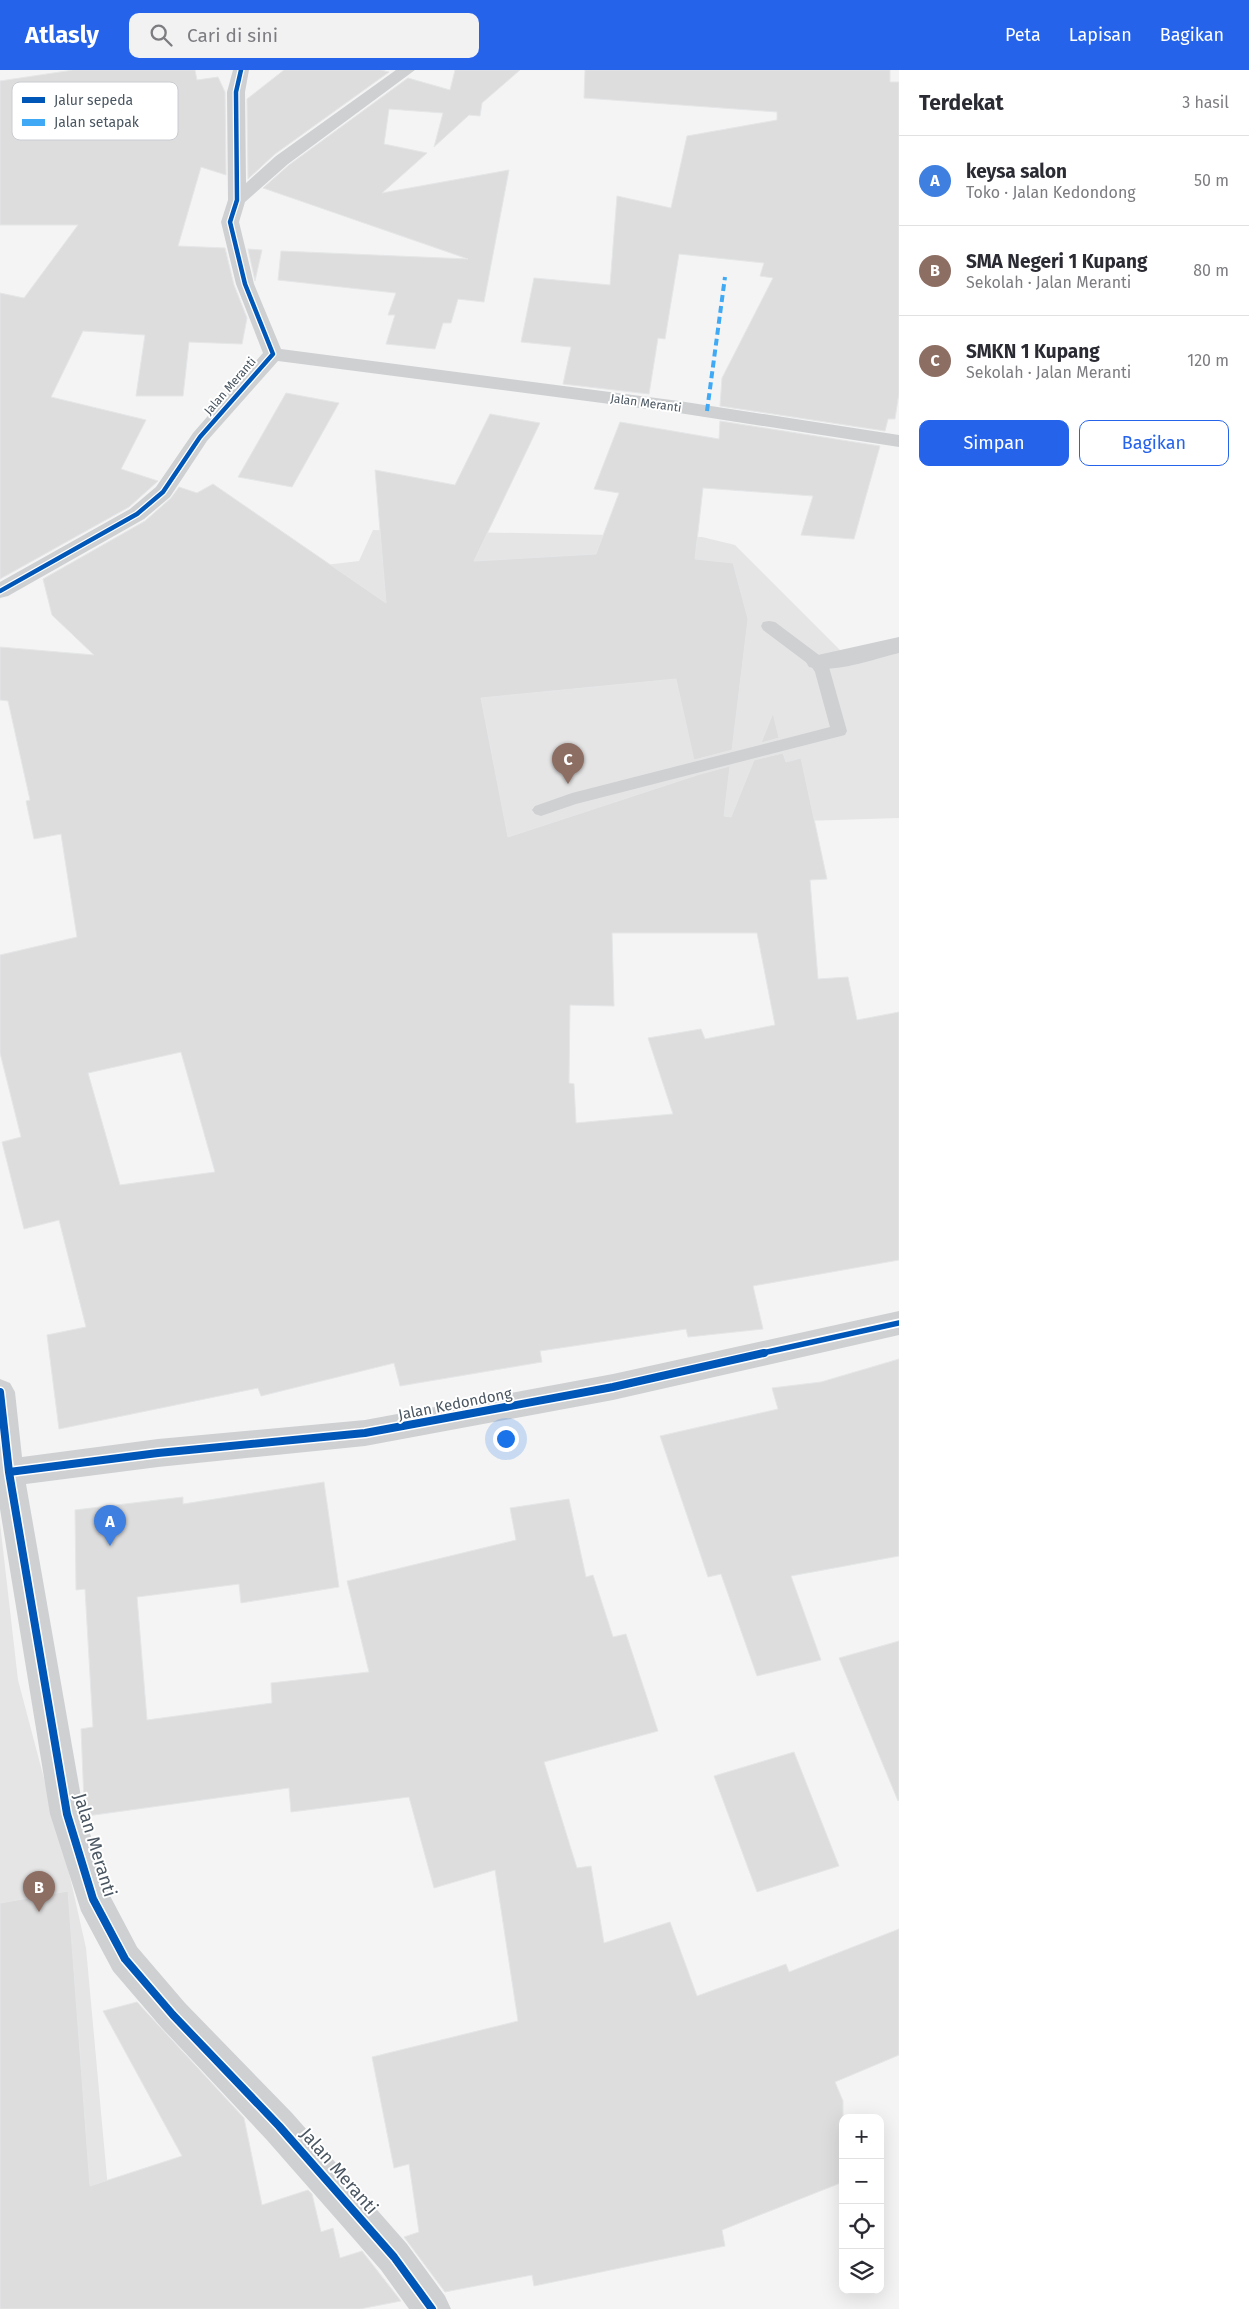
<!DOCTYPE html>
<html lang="id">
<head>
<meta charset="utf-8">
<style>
	:root { --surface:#fff; --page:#f2f2f3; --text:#2b2b33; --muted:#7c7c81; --line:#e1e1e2; --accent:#2563eb }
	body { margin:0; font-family:"Fira Sans",sans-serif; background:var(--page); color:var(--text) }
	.controls { position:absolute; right:15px; bottom:15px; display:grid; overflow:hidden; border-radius:10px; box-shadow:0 5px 20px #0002 }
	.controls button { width:45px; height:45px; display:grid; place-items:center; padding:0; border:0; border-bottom:1px solid var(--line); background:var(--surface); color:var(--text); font:25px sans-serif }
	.you { position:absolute; left:505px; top:1368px; width:18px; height:18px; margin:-12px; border:4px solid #fff; border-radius:50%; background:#1a73e8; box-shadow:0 0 0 8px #1a73e833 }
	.badge { display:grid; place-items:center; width:32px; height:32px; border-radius:50%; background:var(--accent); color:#fff; font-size:16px; font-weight:700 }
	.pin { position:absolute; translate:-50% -41px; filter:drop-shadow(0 1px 2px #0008) }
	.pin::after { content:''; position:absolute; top:26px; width:18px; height:15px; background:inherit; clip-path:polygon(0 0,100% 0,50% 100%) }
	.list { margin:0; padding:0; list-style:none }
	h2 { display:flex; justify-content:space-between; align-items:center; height:65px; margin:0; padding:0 20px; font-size:21px }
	h2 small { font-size:16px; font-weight:400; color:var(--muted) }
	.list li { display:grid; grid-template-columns:32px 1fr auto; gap:15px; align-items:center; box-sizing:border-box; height:90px; padding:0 20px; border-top:1px solid var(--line) }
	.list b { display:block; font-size:19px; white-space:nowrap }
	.list p { margin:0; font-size:16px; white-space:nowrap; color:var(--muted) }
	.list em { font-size:16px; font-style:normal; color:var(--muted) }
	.actions { display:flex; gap:10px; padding:15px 20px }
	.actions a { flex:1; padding:11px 0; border:1px solid var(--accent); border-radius:10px; text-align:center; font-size:18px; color:var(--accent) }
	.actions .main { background:var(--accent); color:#fff }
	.icon { flex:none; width:28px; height:28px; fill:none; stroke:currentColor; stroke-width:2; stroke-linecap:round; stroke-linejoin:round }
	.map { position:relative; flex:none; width:899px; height:2239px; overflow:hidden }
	header { display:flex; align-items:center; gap:30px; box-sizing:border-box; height:70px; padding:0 25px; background:var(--accent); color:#fff }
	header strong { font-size:24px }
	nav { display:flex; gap:28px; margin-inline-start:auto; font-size:18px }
	.search { width:350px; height:45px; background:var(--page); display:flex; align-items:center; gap:12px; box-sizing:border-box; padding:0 18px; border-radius:10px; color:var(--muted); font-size:19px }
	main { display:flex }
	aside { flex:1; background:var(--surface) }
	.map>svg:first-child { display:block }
	.education { fill:#e6e5e6 }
	.building { fill:#ddddde; stroke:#e5e6e7; fill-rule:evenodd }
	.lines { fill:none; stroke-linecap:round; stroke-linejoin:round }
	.lane { fill:#ced0d2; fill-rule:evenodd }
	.street { fill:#ced0d2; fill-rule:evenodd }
	.quiet { stroke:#3fa9f5; stroke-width:4; stroke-dasharray:7 4; stroke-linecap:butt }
	.cycleway-far2-casing { stroke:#fff; stroke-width:7 }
	.cycleway-far1-casing { stroke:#fff; stroke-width:9 }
	.cycleway-casing { stroke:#fff; stroke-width:11 }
	.cycleway-far2 { stroke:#0057b8; stroke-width:4.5 }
	.cycleway-far1 { stroke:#0057b8; stroke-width:5.5 }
	.cycleway { stroke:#0057b8; stroke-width:8 }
	.labels { text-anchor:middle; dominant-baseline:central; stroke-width:4; stroke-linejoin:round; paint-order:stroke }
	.far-street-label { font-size:12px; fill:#4a5661; stroke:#fff }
	.street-label { font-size:15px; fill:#4a5661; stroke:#fff }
	.near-street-label { font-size:18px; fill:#4a5661; stroke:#fff }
	.key { fill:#fff; stroke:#c9ccd0; stroke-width:1 }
	.key-label { font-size:14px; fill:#4a5661 }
</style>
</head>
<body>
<header>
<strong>Atlasly</strong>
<div class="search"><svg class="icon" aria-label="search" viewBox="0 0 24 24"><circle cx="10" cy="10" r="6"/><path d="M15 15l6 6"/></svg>Cari di sini</div>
<nav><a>Peta</a><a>Lapisan</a><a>Bagikan</a></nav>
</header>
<main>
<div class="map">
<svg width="899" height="2239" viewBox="0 0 899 2239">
	<rect width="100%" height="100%" fill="#f4f4f4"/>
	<!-- education -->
	<path class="education" d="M373,460L702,467L735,475L851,591L899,580V748L772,752L553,815L224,507L359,491Z
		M0,1453L18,1610L70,1807L86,1878L119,2239H0Z"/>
	<!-- building -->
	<path class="building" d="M73,0H195L197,10L218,7L225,22L226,105L201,97L178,176L225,178L234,215L247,248L242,274L189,272L183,326H136L145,265L83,261L51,327L146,350L121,399L158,411L129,437L0,509V223L24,228L78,155H0V11Z
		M284,0H381L389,2L275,84L248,109L247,29Z
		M455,0H520L482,33L480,46L469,45L434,77L443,43L389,39L384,74L427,83L382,123L509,100L484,232L458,229L451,253H443L435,279L386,274L395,245H388L396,223L278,210L281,181L468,189L263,118L289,95L408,8L450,20Z
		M585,0H890V12H899V323L895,349H888L885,361L720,336L722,308L773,208L760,206L764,193L679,184L665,269L658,268L649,324L563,314L571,277L521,272L534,208L610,215L617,126L671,138L687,66L777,50V42L584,28Z
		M248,179L262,180L255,211Z
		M286,323L339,333L292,417L238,407Z
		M490,344L540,353L474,491L596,484L619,423L594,419L620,352L719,369L720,351L880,376L854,469L801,465L813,426L703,418L695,489L733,493L748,549L732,680L694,690L676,609L481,628L508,767L697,705L730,696L724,746L731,747L754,690L783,683L786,692L801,688L827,809L810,810L818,909L848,907L857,950L899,942V1190L753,1216L763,1259L688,1267L686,1259L540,1281L542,1292L400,1316L394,1293L261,1326L258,1318L59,1359L47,1265L86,1257L59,1150L24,1159L2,1072L21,1067L0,983V885L77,867L61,764L34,769L26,731L30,730L8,631L0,630V577L94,585L52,545L43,509L145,451L171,428L179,417L197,423L213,414L386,533L375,400L455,415ZM612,863H757L775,955L705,969L701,959L648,968L673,1044L576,1053L574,1014L569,1013L570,935L614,936ZM181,982L215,1102L120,1115L88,1003Z
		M773,643L779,668L761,673Z
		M899,1289V1486L791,1506L821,1590L757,1606L721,1504L708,1507L660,1366L778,1339L772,1318L821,1312Z
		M324,1412L339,1517L241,1533L239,1514L137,1527L147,1650L272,1633L271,1613L369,1602L347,1511L516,1470L510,1438L569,1429L586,1507L593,1505L613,1567L626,1564L658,1661L544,1692L577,1798L591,1796L604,1873L670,1852L697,1926L786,1894L789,1902L899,1859V1985L835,2012L843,2031V2112L722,2160L725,2176L534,2216L532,2205L445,2222L404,2167L419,2162L409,2094L394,2098L372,1987L518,1951L495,1800L434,1818L409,1727L291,1742L289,1718L87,1746L84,1732L81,1659L93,1657L85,1519L76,1520L75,1440L183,1427V1434Z
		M899,1571V1730L898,1731L839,1588Z
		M794,1682L839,1796L757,1822L714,1706Z
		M68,1821L90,2116L182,2086L103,1941L137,1932L244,2048L262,2135L308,2120L312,2124L321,2162L333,2158L340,2188L362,2181L401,2231L360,2239H0V1833Z"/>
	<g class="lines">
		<!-- lane -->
		<path class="lane" d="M769,551L775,552L823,588L829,597L847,661L845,665L576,734L541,746L535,744L532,740L535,736L572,723L830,657L815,602L811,596L763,560L761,556L763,552Z"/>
		<!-- street -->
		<path class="street" d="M233,0H249L245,22L246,113L276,86L396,0H415L288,94L245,132L239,152L254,214L281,279L679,331L899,365V377L679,343L278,291L207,371L170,427L144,449L8,526L0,528V512L130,439L156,417L193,363L263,283L236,214L221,152L228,130L227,22Z
			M899,567V583C874,589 834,604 809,597L806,592L809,587Z
			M899,1241V1265L613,1330L365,1376L158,1397L26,1414L84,1744L108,1822L137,1877L185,1933L292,2043L407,2174L445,2226L451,2239H409L381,2200L266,2069L161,1957L113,1901L81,1841L50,1744L0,1439V1309L10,1313L15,1322L22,1387L158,1369L365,1350L613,1304Z"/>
		<!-- quiet -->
		<path class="quiet" d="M707,341L725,207"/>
		<!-- cycleway-far2 casing -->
		<g class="cycleway-far2-casing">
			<path id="cycleway-far2" d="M0,521L137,444L163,422L200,367L273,284L245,214L230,152L237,130L236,22L241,0"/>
		</g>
		<!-- cycleway-far1 casing -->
		<g class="cycleway-far1-casing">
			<path id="cycleway-far1" d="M758,1284L899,1253"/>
		</g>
		<!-- cycleway casing -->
		<g class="cycleway-casing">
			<path id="cycleway" d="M0,1322L9,1402L67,1744L93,1829L125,1889L173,1945L279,2056L394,2187L432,2239
				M9,1402L158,1383L365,1363L613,1317L764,1283"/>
		</g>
		<!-- cycleway-far2 -->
		<use href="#cycleway-far2" class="cycleway-far2"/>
		<!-- cycleway-far1 -->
		<use href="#cycleway-far1" class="cycleway-far1"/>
		<!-- cycleway -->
		<use href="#cycleway" class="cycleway"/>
	</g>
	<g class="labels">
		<!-- far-street labels -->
		<g class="far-street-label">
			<text transform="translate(230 316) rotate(-49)">Jalan Meranti</text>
			<text transform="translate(646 333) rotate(8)">Jalan Meranti</text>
		</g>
		<!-- street labels -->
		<g class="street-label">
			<text transform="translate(455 1334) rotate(-11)">Jalan Kedondong</text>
		</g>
		<!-- near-street labels -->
		<g class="near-street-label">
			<text transform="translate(95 1775) rotate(73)">Jalan Meranti</text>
			<text transform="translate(339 2101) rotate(49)">Jalan Meranti</text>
		</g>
	</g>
	<!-- legend -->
	<rect x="12" y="12" width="166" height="58" rx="8" class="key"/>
	<rect x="22" y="27" width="23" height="6" fill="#0057b8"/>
	<rect x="22" y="49" width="23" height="7" fill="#3fa9f5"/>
	<g class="key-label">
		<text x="54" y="35">Jalur sepeda</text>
		<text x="54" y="57">Jalan setapak</text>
	</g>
</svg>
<div class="controls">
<button>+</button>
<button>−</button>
<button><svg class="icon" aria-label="locate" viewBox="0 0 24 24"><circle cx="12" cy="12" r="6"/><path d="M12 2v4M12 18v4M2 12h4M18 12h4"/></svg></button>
<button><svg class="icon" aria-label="layers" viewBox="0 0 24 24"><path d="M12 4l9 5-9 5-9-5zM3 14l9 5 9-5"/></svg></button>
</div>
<div class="you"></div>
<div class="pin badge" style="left:110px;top:1476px;background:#3f7fe0">A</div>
<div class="pin badge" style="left:39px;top:1842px;background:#8d6e63">B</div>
<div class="pin badge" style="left:568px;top:714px;background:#8d6e63">C</div>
</div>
<aside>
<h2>Terdekat<small>3 hasil</small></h2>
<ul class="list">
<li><span class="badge" style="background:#3f7fe0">A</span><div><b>keysa salon</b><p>Toko · Jalan Kedondong</p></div><em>50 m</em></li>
<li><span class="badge" style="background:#8d6e63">B</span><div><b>SMA Negeri 1 Kupang</b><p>Sekolah · Jalan Meranti</p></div><em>80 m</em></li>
<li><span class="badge" style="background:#8d6e63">C</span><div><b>SMKN 1 Kupang</b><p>Sekolah · Jalan Meranti</p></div><em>120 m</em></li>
</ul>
<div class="actions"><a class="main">Simpan</a><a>Bagikan</a></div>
</aside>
</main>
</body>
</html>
